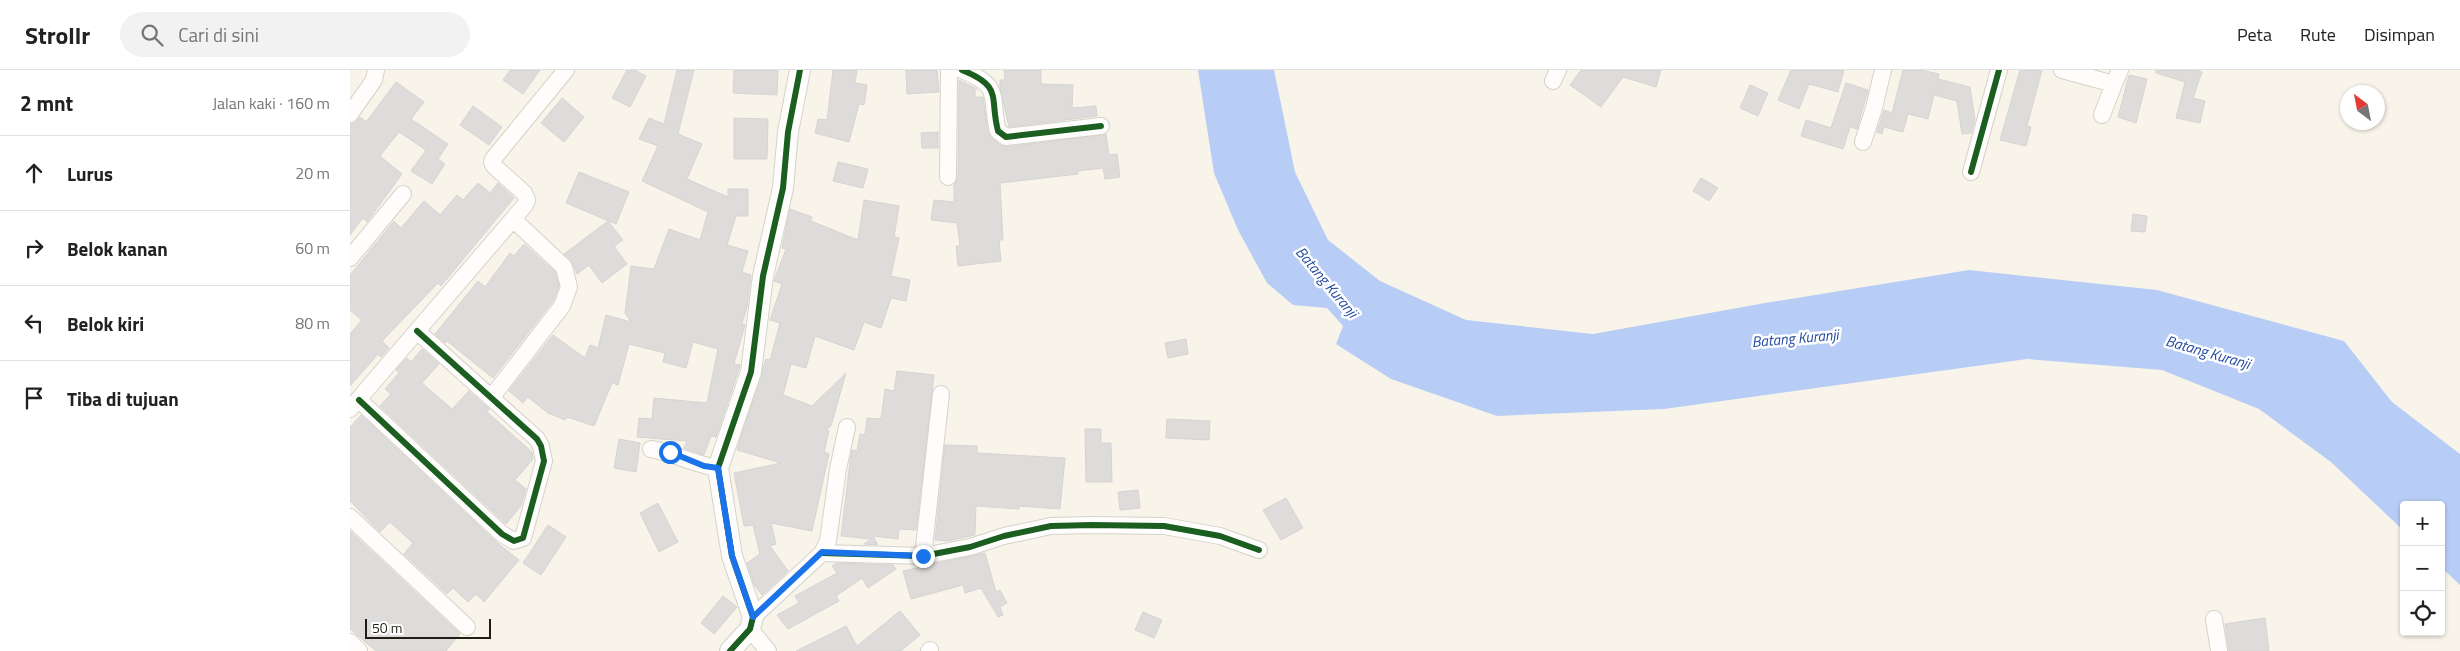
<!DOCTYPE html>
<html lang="id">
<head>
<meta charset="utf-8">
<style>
	:root { --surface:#fff; --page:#f2f2f2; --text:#222; --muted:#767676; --line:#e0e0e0 }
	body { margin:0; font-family:"Titillium Web",sans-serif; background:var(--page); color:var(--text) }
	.controls { position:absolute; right:15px; bottom:15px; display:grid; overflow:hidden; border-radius:5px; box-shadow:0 1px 4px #0004 }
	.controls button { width:45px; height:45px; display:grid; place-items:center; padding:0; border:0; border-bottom:1px solid var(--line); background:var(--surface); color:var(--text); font:25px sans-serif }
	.compass { position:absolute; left:1990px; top:15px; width:45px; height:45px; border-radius:50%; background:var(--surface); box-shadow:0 1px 4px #0004; rotate:328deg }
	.scale { position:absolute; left:15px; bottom:12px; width:126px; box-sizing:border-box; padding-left:5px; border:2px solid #1f1d16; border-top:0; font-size:14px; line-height:18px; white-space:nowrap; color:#1f1d16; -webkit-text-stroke:4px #fff; paint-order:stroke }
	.stop { position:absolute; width:15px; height:15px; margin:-11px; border:4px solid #1a73e8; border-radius:50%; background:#fff }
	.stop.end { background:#1a73e8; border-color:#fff; box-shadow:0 1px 5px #0008 }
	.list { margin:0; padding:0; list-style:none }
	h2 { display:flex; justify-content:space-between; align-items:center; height:65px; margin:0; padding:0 20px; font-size:21px }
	h2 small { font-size:16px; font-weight:400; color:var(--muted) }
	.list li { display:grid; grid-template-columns:32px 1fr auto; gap:15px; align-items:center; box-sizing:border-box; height:75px; padding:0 20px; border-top:1px solid var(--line) }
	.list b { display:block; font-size:19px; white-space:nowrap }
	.list em { font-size:16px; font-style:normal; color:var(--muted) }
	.icon { flex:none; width:28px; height:28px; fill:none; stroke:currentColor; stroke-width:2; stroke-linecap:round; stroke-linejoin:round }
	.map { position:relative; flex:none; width:2110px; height:581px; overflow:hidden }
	header { display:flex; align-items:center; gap:30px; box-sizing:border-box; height:70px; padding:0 25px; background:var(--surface); border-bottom:1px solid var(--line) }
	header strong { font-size:24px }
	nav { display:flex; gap:28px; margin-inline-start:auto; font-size:18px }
	.search { width:350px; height:45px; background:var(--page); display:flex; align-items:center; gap:12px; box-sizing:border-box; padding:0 18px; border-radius:28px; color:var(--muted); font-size:19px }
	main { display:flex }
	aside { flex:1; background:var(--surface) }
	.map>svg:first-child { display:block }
	.water { fill:#b8cdf5 }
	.building { fill:#dedcdb; stroke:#d6d4d3 }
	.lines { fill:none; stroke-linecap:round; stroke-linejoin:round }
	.minor-casing { stroke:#d5d2c9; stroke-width:18 }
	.tertiary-casing { stroke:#d5d2c9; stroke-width:22 }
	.minor { stroke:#fefdfc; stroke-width:16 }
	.tertiary { stroke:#fefdfc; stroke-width:20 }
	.cycleway-casing { stroke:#fff; stroke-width:9 }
	.cycleway { stroke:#1b5e20; stroke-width:6 }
	.route { stroke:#1a73e8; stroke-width:6 }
	.labels { text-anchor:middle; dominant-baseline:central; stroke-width:5; stroke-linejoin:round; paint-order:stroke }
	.water-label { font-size:15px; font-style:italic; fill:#234ba2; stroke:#fff }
</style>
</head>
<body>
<header>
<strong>Strollr</strong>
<div class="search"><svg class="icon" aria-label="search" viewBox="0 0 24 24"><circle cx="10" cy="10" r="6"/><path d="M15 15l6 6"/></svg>Cari di sini</div>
<nav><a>Peta</a><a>Rute</a><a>Disimpan</a></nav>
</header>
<main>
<aside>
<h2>2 mnt<small>Jalan kaki · 160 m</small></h2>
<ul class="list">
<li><svg class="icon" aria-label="ahead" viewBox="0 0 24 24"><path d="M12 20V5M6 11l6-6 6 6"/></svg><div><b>Lurus</b></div><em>20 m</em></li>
<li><svg class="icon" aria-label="right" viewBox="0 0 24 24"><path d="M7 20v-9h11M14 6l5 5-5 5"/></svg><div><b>Belok kanan</b></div><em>60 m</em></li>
<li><svg class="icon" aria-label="left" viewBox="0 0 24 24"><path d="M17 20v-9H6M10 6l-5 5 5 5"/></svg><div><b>Belok kiri</b></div><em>80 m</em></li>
<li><svg class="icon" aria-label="arrive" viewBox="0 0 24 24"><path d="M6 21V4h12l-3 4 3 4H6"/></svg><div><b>Tiba di tujuan</b></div></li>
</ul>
</aside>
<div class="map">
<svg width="2110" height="581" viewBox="0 0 2110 581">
	<rect width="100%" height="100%" fill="#f8f4ea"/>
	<!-- water -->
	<path class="water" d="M848,0H924L945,102L978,170L1030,211L1116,250L1243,264L1415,233L1619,200L1807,220L1994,271L2042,332L2110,384V515L2091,497V435H2054V461L1981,392L1909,339L1812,300L1677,289L1314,339L1147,346L1041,309L986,274L993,256L977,238L943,235L917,213L888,160L864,103Z"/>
	<!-- building -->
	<path class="building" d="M160,0H190L173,24L153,10Z
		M277,0H285L296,6L280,37L262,28Z
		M327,0H344L328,64L352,74L337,109L378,127V119H398V146H386L377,175L398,181L392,202L401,205L397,237L392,254L395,255L384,294L390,295L389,299L366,367L361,366L354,385L334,378L337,371L287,367L289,348L302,349L304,328L357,333L368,279L343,272L336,298L313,292L315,283L279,274L268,315L262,313L244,356L217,347L215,350L198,343L178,327L173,333L159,321L203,265L235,288L240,275L248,278L256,245L281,252L275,243L281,196L304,199L319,159L350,170L358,142L292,111L308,76L289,69L299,48L314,54Z
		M384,0H428L427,25L383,23Z
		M483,0H507L505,13L517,15L514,35L509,34L499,72L465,63L468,49L477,50Z
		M556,0H587L589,22L557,24Z
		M654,0H691V14L723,15L722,38L746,36L747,46L659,57L650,17V10H655Z
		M1231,0H1311L1306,17L1273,7L1251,37L1220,15Z
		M1441,0H1494L1488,22L1459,14L1449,39L1428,30Z
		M1553,0H1571L1589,4L1588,9L1620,17L1625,49L1621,63L1612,64L1607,31L1584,25L1578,49L1558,44L1553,62L1534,57L1532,64L1527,62L1534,40L1542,43Z
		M1670,0H1692L1677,56L1681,57L1676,76L1650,70Z
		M1806,0H1845L1852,2L1843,28L1855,31L1850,53L1826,48L1835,12L1806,3Z
		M1779,5L1797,9L1786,53L1768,47Z
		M609,10L627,19H625V27H633L638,63L650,75L657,77L756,64L759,85L767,84L770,107L755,109L753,98L728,101V104L650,113L653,170H649L651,191L608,196L606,176H610L607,153L581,150L584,130L604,132V115L608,107Z
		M46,12L74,32L61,49L98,74L88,89L95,94L82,114L61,101L76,80L49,62L30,86L52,104L17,152L13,148L0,165V54L5,53L10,47L16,52Z
		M1496,13L1518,20L1507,59L1500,57L1493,79L1451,66L1456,50L1481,58Z
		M1400,15L1418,23L1408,46L1390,38Z
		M212,28L234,47L214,72L191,53Z
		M123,36L152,57L139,75L110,55Z
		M384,48L418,49L417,89H384Z
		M588,62V78H572L571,63Z
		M488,92L518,99L513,118L483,111Z
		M229,102L279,122L266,154L216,133Z
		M1351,108L1368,118L1359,131L1343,121Z
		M128,113L140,123L148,113L164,128L91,216L88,213L32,271L39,278L31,287L28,284L0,316V264L12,250L0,240V205L44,151L51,158L74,131L90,145L107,125L113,130Z
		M514,130L549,136L544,167L549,168L541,206L560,210L556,231L541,228L531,258L514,252L504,280L465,266L456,298L441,294L433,325L462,336L496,303L481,356L476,360L479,361L474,382L479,384L462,461L421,453L426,474L420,476L438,501L412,525L404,514L397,493L410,484L403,455L394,456L384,403L431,393L387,380L416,289L420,290L430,253L420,250L432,214L424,211L436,179L432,178L440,139L462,147L461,151L508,170Z
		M1783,144L1797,146L1795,162L1781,161Z
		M258,151L273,170L264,176L277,194L252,213L239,195L227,204L221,190L214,184Z
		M174,174L205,202L209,216L203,231L143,308L97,271L95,273L85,264L128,211L135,217L160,183L164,186Z
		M836,269L838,284L818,288L815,273Z
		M72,279L89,294L72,313L102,339L119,321L139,339L137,342L182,382L183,389L165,410L176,419L171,436L156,454L30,336L41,324L35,319L49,303L46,300L57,288L61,292Z
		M547,301L584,305L566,460L549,459L548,469L523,466L528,475L514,474L521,469L491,466L500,392L502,380L507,381L510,364L515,365L517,348L531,349L535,319L544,321Z
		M11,345L145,471L169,490L134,532L126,524L118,532L103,518L97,524L54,484L63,473L40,452L30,462L0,431V357Z
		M817,349L860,351L859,370L816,368Z
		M735,359H751V373H761L762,412H736Z
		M269,369L290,373L286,402L264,398Z
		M595,375L627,376V383L715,388L710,439L669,436V439L626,436L625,465L598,471L585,470Z
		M788,420L790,438L770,440L768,422Z
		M936,428L953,458L931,470L913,440Z
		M308,433L328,472L309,482L290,443Z
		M198,455L216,467L191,505L173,493Z
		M0,461L110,564L96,581H26L0,559Z
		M635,483L646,522L650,520L657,533L650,537L653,545L648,547L631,518L615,523L613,515L561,529L553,501Z
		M486,493L543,495L546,499L518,518L512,508L486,526L489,531L438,559L427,545L449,533L445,526L487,503L482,496Z
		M373,526L387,537L364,564L351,553Z
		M550,541L570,565L551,581H446L496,556L507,576Z
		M793,542L812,550L804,568L785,560Z
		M1915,548L1919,581H1879L1875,554Z"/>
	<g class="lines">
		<!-- minor casing -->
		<g class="minor-casing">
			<path id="minor" d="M612,0C654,17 639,27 648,61L656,67L751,56
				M1712,0L1764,14L1770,0
				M1203,11L1208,0
				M0,44L24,10L26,0
				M1752,45L1764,14
				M1513,72L1524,38L1533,0
				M1621,102L1649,0
				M598,107L599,0
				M0,188L53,124
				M141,328L212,236L219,217L214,197L163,149
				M9,330L152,464L164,471L173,468L194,391L191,376L187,369L67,261
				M0,339L175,135L177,130L174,123L144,96L142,92L143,89L216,0
				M301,379C325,383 345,395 368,398
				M0,447L117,557
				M472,483L573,486L620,477L654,466L701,456L742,455L814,456L870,466L909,480
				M573,486L591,324
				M403,547L472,483L478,471L488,399L497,357
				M1864,549L1869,581
				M400,559L418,581
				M0,572L9,581
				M579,581L580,580"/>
		</g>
		<!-- tertiary casing -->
		<g class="tertiary-casing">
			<path id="tertiary" d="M380,581L400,559L403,547L382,486L368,398L401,302L413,206L433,118L438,62L450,0"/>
		</g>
		<!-- minor -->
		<use href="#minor" class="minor"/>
		<!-- tertiary -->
		<use href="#tertiary" class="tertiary"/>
		<!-- cycleway casing -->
		<g class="cycleway-casing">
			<path id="cycleway" d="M612,0C654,17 639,27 648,61L656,67L751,56
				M1621,102L1649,0
				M9,330L152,464L164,471L173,468L194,391L191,376L187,369L67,261
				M472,483L573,486L620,477L654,466L701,456L742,455L814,456L870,466L909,480
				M380,581L400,559L403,547L382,486L368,398L401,302L413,206L433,118L438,62L450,0"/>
		</g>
		<!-- cycleway -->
		<use href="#cycleway" class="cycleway"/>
	</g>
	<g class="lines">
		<!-- route -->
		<path class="route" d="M320,382L354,396L368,398L382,486L403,547L472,482L573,486"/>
	</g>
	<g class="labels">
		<!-- water labels -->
		<g class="water-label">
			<text transform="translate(977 212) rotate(50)">Batang Kuranji</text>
			<text transform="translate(1445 268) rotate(-5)">Batang Kuranji</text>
			<text transform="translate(1858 282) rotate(16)">Batang Kuranji</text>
		</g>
	</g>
</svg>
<div class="controls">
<button>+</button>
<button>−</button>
<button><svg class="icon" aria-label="locate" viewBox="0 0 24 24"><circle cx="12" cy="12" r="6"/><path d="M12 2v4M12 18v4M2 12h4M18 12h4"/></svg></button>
</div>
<svg class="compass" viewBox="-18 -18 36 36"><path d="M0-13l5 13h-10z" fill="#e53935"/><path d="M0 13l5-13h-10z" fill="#767676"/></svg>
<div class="scale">50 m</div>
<div class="stop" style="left:320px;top:382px"></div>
<div class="stop end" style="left:573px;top:486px"></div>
</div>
</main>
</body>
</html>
